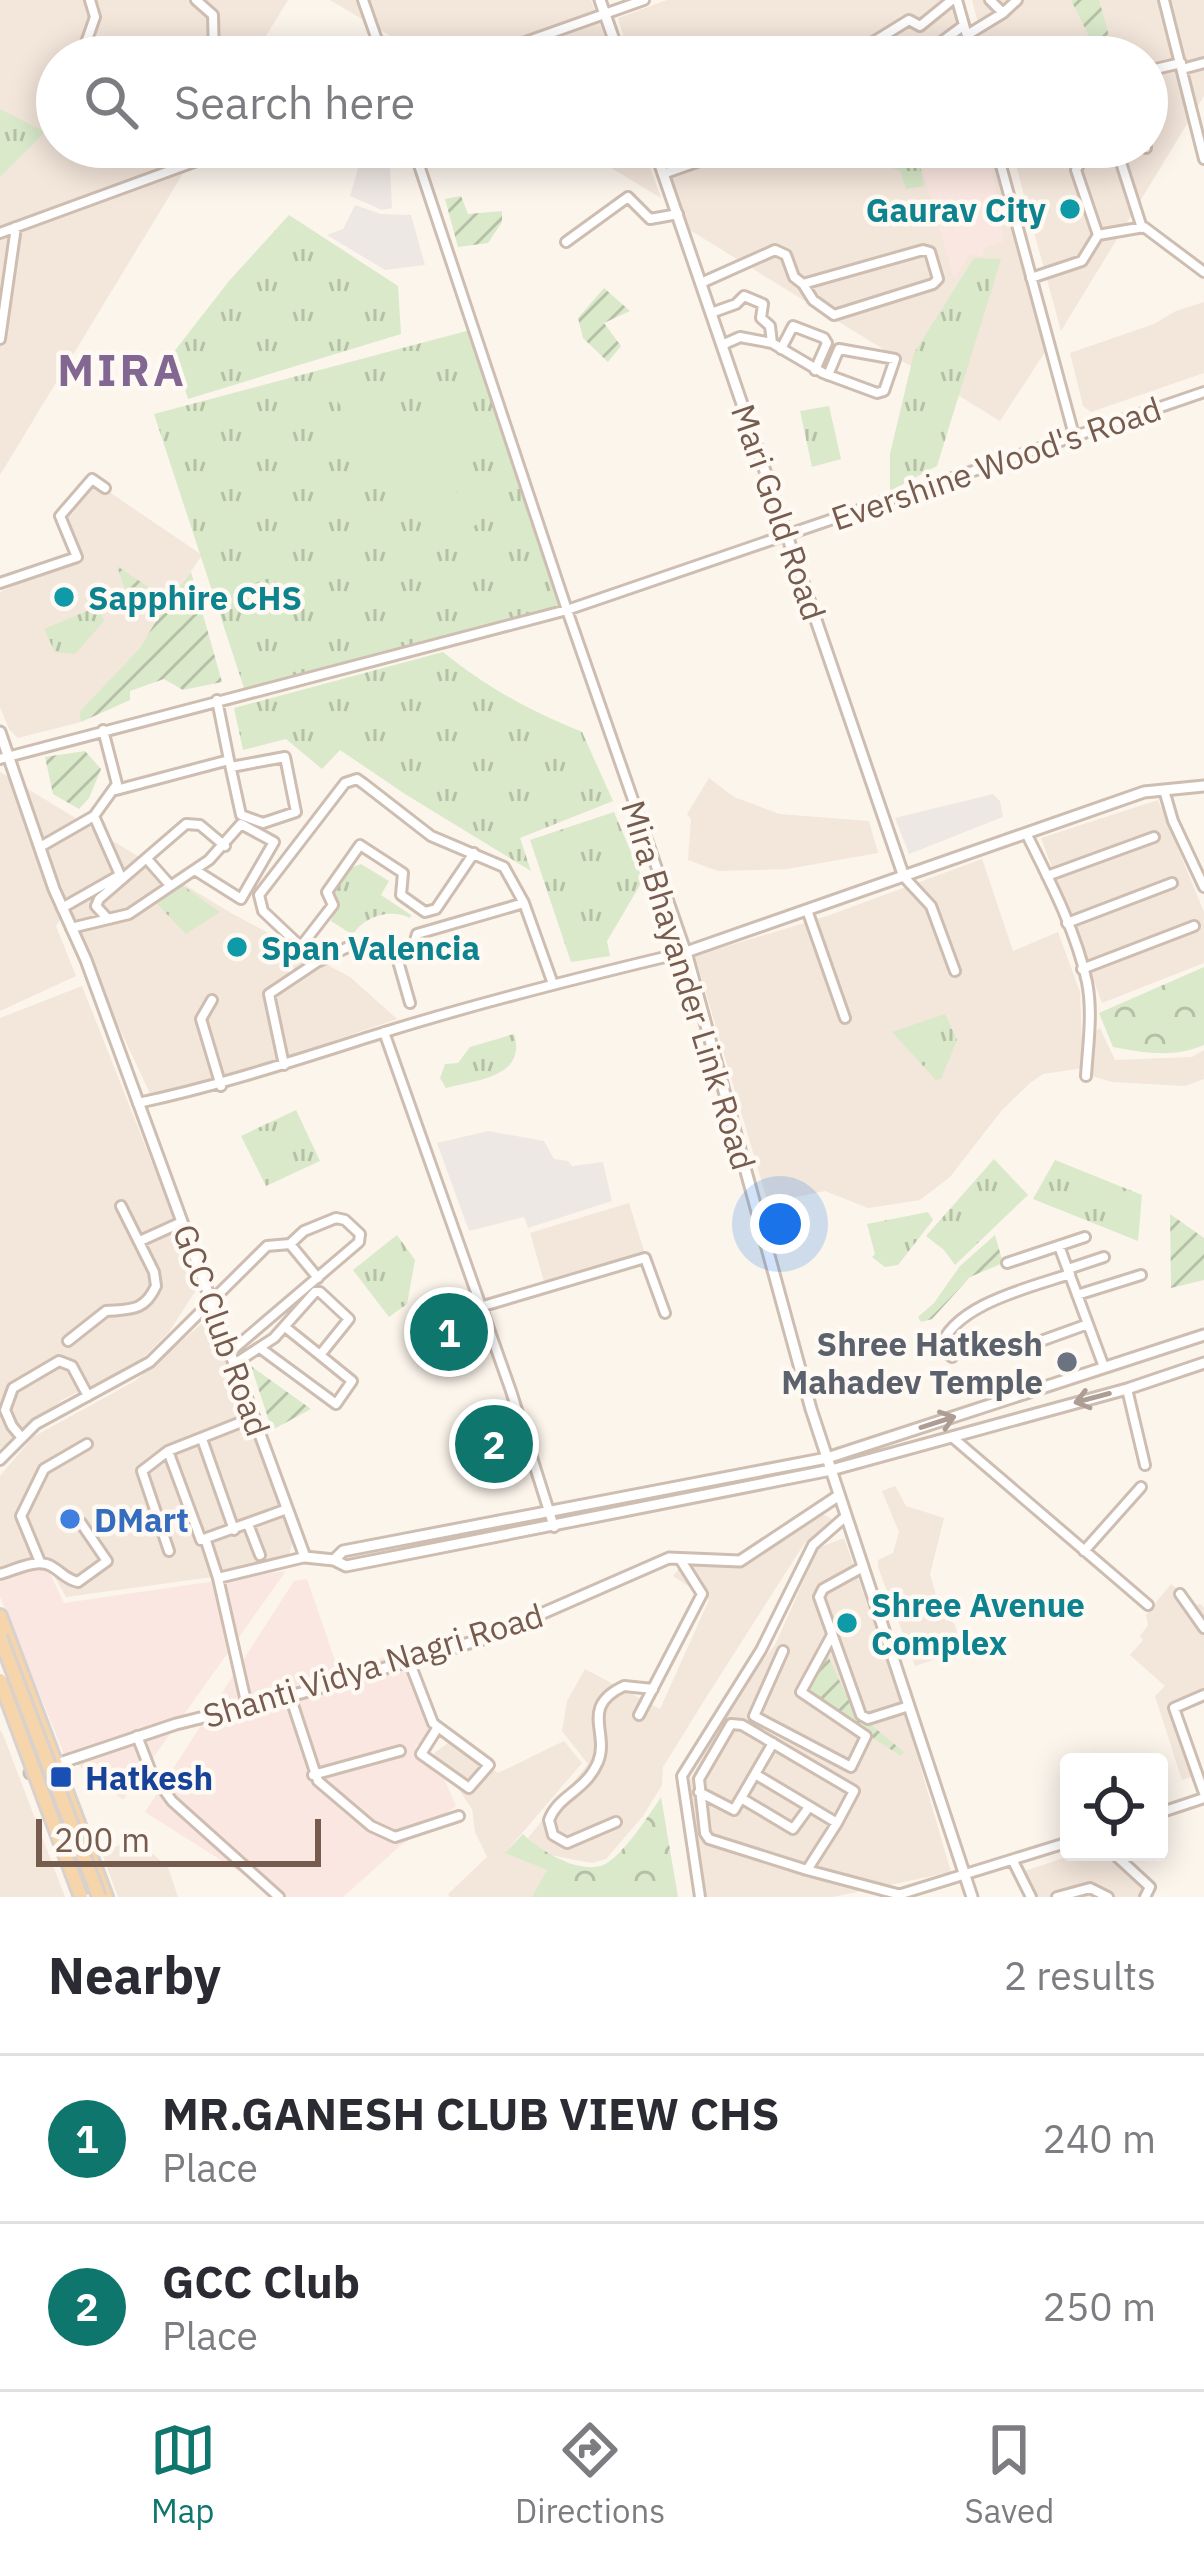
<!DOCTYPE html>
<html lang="en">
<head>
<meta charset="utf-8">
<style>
	:root { --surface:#fff; --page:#f7f7f7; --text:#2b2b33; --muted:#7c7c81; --line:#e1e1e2; --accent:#0f766e }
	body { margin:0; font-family:"IBM Plex Sans",sans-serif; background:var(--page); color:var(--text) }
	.controls { position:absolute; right:36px; bottom:36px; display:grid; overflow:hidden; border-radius:12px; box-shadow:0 6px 30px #0003 }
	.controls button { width:108px; height:108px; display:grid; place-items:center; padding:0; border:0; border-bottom:3px solid var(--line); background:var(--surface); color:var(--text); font:60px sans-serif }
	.scale { position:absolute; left:36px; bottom:30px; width:285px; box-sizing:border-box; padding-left:12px; border:6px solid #765b4f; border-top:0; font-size:33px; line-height:42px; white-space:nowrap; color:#765b4f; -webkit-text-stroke:9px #fef9f2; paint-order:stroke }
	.you { position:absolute; left:780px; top:1224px; width:42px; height:42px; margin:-30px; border:9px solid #fff; border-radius:50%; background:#1a73e8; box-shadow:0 0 0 18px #1a73e833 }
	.badge { display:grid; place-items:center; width:78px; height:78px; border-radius:50%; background:var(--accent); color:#fff; font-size:39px; font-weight:700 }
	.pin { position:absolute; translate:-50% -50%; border:6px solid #fff; box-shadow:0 3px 12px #0006 }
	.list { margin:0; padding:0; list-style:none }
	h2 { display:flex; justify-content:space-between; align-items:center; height:156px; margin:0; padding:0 48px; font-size:51px }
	h2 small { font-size:39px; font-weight:400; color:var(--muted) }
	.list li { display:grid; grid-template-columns:78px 1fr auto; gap:36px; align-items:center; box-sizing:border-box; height:168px; padding:0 48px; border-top:3px solid var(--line) }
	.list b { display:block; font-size:45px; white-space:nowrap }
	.list p { margin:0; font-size:39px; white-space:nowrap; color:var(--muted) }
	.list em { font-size:39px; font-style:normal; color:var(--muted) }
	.icon { flex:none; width:66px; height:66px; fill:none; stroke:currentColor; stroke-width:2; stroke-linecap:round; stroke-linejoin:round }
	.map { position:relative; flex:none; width:1204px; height:1897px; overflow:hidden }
	.search { position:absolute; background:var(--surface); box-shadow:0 6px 30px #0003; left:36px; right:36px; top:36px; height:132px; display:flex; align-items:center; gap:30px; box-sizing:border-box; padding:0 42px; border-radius:66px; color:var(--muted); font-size:45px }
	.sheet { height:492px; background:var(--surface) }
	nav { display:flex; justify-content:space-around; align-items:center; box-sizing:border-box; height:168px; border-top:3px solid var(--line); background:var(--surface); font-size:33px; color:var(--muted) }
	nav a { display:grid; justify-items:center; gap:6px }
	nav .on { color:var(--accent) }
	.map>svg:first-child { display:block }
	.residential { fill:#f3e6db }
	.commercial { fill:#fbe7e1 }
	.industrial { fill:#eee8e4 }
	.grass { fill:url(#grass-tufts) }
	.forest { fill:url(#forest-crowns) }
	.garden { fill:url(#garden-furrows) }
	.pitch { fill:#d9e9ca }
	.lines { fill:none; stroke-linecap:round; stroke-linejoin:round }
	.minor-casing { stroke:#cebdb1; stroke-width:14 }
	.tertiary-casing { stroke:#cebdb1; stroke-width:15 }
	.primary-casing { stroke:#d9d1ce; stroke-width:18 }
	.minor { stroke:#fff; stroke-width:8 }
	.tertiary { stroke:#fff; stroke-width:9 }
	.primary { stroke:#f5d5a9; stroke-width:12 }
	.primary-bridge-casing { stroke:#d9d1ce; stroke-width:18; stroke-linecap:butt }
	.primary-bridge { stroke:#f5d5a9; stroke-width:12 }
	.oneway { stroke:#ad9d95 }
	.culture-dot { fill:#0f9aa8; stroke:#fef9f2; stroke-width:4.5 }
	.worship-dot { fill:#6b7280; stroke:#fef9f2; stroke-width:4.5 }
	.shop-dot { fill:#3f7fe0; stroke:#fef9f2; stroke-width:4.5 }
	.transit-dot { fill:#1a4fb4; stroke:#fef9f2; stroke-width:4.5 }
	.labels { text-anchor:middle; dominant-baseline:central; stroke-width:9; stroke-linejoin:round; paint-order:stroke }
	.culture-label { font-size:33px; font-weight:bold; fill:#0d838f; stroke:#fef9f2; text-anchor:start }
	.street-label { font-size:33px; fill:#765b4f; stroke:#fef9f2 }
	.worship-label { font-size:33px; font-weight:bold; fill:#5b616d; stroke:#fef9f2; text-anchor:end }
	.shop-label { font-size:33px; font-weight:bold; fill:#366cbe; stroke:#fef9f2; text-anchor:start }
	.transit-label { font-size:33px; font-weight:bold; fill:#164399; stroke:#fef9f2; text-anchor:start }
	.district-label { font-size:45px; font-weight:bold; letter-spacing:3px; fill:#816791; stroke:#fef9f2 }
</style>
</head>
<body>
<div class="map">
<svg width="1204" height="1897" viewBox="0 0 1204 1897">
	<defs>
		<pattern id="grass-tufts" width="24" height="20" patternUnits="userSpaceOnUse" patternTransform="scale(3)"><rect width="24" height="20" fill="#d9e9ca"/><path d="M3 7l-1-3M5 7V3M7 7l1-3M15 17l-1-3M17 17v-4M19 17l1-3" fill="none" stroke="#b5c0a6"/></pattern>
		<pattern id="forest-crowns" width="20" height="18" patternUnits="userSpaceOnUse" patternTransform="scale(3)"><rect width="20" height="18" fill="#d9e9ca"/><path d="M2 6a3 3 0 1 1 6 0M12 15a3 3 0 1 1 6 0" fill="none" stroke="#b5c0a6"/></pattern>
		<pattern id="garden-furrows" width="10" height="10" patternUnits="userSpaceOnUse" patternTransform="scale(3)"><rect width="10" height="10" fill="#d9e9ca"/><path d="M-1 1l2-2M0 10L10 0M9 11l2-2" fill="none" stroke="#b5c0a6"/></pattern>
	</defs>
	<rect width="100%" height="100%" fill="#fcf5ec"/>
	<!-- residential -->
	<path class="residential" d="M0,0H288L253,57H57V147H199L0,475Z
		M330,0H591L612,57H426Z
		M667,0H960L974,57H630L618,18Z
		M972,0H1204V96L1061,331L1011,147H1147V57H987Z
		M576,147H643L661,198Z
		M659,147H997L1037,300L1045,352L1000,421L685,227Z
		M1204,302V373L1091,412L1083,406L1070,353L1154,324L1176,311Z
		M87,477L202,555L140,648L79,712L81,722L18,738L9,729L0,707V592L80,557L71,536L57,521Z
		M0,772L231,913L350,977L397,1019L154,1102L65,912L56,926L76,976L0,1011Z
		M709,778L734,797L779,814L869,821L878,853L787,869L718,871L688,860L691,819L687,814Z
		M1158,800L1204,912V963L1102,1003L1041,838Z
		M982,859L1013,951L1058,932L1080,992L1083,1068L1043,1074L1030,1083L1002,1110L950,1177L920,1200L868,1208L825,1191L768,1203L695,956L827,916Z
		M82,986L200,1284L169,1332L139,1362L62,1400L0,1449V1018Z
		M1100,1028L1115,1060L1192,1057L1204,1050V1079L1185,1086L1112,1082L1092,1076L1094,1032Z
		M629,1203L645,1254L545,1285L530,1233Z
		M213,1314L293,1540L286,1567L66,1597L44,1558L0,1571V1476L33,1437L135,1381Z
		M895,1486L906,1506L944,1518L930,1574L938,1602L955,1625L957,1633L948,1655L915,1666L878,1567V1560L893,1553L899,1532L882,1491Z
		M821,1513L832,1519L804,1544L707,1696L663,1767L662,1785L643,1816L606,1859L592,1863L545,1854L528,1838L588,1764L562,1731L567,1701L585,1669L660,1709L709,1600L673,1576L680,1567L711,1559H754L775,1534Z
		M844,1538L903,1707L951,1872L833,1897H700L690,1780L735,1694L775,1645L818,1548Z
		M1171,1584L1195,1605L1201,1604L1204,1608V1700L1180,1709L1201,1774L1182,1780L1155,1696L1165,1686L1130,1655L1143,1640L1140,1636L1148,1625L1146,1615Z
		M0,1731L2,1732L65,1897H0Z
		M451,1741L498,1773L564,1741L582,1763L505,1853L548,1870L532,1897H450L448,1894L487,1857L475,1832L472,1809L434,1753Z
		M136,1840L168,1867L178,1897H118L101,1851Z
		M1081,1852H1117L1151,1881L1144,1897H1035L1022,1872Z"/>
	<!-- commercial -->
	<path class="commercial" d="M990,153L1004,241L984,248L983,256L969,255L954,279L921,165Z
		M40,1564L46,1565L64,1603L286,1571L123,1800L64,1754L0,1597V1582Z
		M307,1579L338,1669L401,1653L433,1737L415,1746L442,1774L456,1806L399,1847L343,1897H279L145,1812L294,1581Z"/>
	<!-- industrial -->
	<path class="industrial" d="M364,147H371L390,167L392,208L382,210L350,196Z
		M355,205L381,214L411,215L425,265L385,270L327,235L343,229Z
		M993,794L1000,801L1003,817L909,854L895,818Z
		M488,1131L544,1141L554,1159L568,1161L572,1166L603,1162L612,1201L528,1228L524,1217L469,1231L437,1143Z"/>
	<!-- grass -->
	<path class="grass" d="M0,109L45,132L0,177Z
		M891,147H971L972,153L919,162L924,186L906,189L900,171L880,164Z
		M289,215L398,286L401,334L188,399L173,353L229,281Z
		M974,258L1001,259L937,466L890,491V454L914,353Z
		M474,329L567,610L245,691L154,414Z
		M829,406L841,459L812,467L800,411Z
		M99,606L104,621L75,654L55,652L44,629Z
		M443,652C486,687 530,711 582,732L613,801L520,838L531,871L405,794L340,750L322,769L286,739L243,750L234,708Z
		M614,812L643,880L607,941L610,956L571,962L530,840Z
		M361,864L389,881L381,895L411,915L410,918C391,908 363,916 353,935L331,921L337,906L330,895L343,871Z
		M179,883L220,912L186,934L157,904Z
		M945,1014L957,1040L941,1079L936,1080L892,1032Z
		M514,1034C527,1077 477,1080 446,1088L440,1078L445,1064L458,1063L470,1047Z
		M296,1110L320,1161L266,1186L241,1136Z
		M994,1159L1028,1195L955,1265L944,1250L926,1236Z
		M1055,1160L1142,1195L1138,1241L1033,1199Z
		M928,1212L933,1220L898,1265L885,1267L872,1257L875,1254L867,1224Z
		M397,1235L415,1260L407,1304L389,1317L353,1270Z"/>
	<!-- forest -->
	<path class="forest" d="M1204,967V1045C1174,1058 1144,1053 1113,1047L1099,1013Z
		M661,1797L678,1897H532L547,1870L505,1853L523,1834C539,1850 583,1878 607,1863C624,1853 650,1814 661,1797Z"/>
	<!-- garden -->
	<path class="garden" d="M1071,0H1099L1115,57H1079L1088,34Z
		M461,196L468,214L502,211V222L488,243L458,247L445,199Z
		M604,288L630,311L604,323L621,346L608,362L583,338L578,318Z
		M117,566L169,601L191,572L222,682L183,690L164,679L130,691V700L81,722L79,712L140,648L162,611L134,615Z
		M85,751L101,769L89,798L79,809L53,794L45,757Z
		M1170,1214L1204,1238V1280L1171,1288Z
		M995,1235L1003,1263L970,1277L932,1319L921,1322L918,1317L934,1303L960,1266Z
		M251,1366L311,1409L272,1430Z
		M828,1656L853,1710L904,1752L901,1756L806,1695Z"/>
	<!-- pitch -->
	<path class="pitch" d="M363,379L396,425L448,411L468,448L434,466L481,521L440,551L334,396Z"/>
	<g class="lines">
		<!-- minor casing -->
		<g class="minor-casing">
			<path id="minor" d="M196,0L213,15L214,57
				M363,0L383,57
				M957,0L973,57
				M990,0L1003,13
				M1164,0L1204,159
				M967,35L1003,13L1017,0
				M81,57L95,17L90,0
				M483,57L644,0
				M643,57L654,53L657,57
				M849,57L909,20L920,26L952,0
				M921,57L963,26
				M1182,69L1204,63
				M1147,71L1181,63
				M996,147L1074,435
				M1089,147L1076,170L1098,235
				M1116,147L1142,228
				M1146,147V148
				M660,164L681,158L688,147
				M663,174L697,162L719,147
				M0,233L235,147
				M566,242L628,197L650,219L678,214
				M1031,278L1082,261L1098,235L1144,227L1204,272
				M701,283L775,250L786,255L794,277L803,284L923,250L930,252L938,279L933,284L834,315L813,300L803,284
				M711,313L736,304L744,296L763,304L761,318L770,326L772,343
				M0,339L16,227
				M722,345L740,337L772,343L823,373L877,393L884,391L895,359L839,349L828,375
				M781,349L793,326L824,338L827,343L815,370
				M0,583L77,557L60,516L92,479L105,488
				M0,759L567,610L1204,392
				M229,760L241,815L263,823L296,812L285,757L231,767
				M116,790L229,760L217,700
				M1164,790L1173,821L1204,887
				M1027,835C1050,881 1076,931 1087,982C1093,1013 1088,1045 1086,1076
				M40,847L94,816
				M147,859L169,884
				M1047,876L1154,837
				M904,877L931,906L955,971
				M62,908L120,875L94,816L117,784L103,730
				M807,910L845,1018
				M107,918L96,906L99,899L186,824L200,825L225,846
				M1067,923L1172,883
				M71,928L129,914L209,860L241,824L274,842L241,899L195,870
				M302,945L333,905L327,892L360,845L403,873L401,895L425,912L436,909L474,853
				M317,962L348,947
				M1082,969L1194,926
				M212,1000L201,1019L221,1086
				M410,1003L398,961L400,954L413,947L417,934L524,903
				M384,1032L511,1391L554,1527
				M284,1065L269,994L317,962L263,911L259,895L345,783L357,779L364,784L431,836L504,867L524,903L553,984
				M138,1103C223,1085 302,1058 385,1032C484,1001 585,976 686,952L567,610L413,147
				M140,1241L182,1222
				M290,1244L318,1278
				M1059,1246L1104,1367
				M1007,1263L1085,1237
				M1068,1269L1104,1257
				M1077,1295L1141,1275
				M480,1307L645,1258L665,1313
				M68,1341L106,1311C130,1309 144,1312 156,1286L154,1272L121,1206
				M260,1348L336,1404L352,1381L320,1355
				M1016,1350L1088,1324
				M952,1357L940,1349C952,1305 1031,1287 1070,1274
				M234,1364L274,1338L315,1292H320L349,1319L320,1355L285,1327
				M1127,1389L1145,1465
				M952,1437L1148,1605
				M22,1438L12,1426L5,1410L13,1388L59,1361L72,1366L88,1396
				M202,1439L234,1530
				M168,1451L201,1540L287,1509
				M0,1460L36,1424L150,1362L267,1246L290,1244L304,1231L336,1218L345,1220L360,1234L359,1242L230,1352
				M248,1524L260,1555
				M206,1541L218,1578
				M169,1551L142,1471L168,1451L254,1417
				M1084,1551L1141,1487
				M40,1562L21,1516L44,1469L87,1444
				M863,1567L823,1589L819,1597L861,1715L868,1719L909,1706
				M0,1574C15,1570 37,1558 51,1566C62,1572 65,1579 78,1582L107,1561L81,1523
				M1180,1594L1204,1628
				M783,1651L754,1716L851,1767L866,1736L801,1692L832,1635
				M409,1661L433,1723L438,1727L488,1764L489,1765L469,1788L421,1754L438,1727
				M1204,1695L1174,1708L1204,1793
				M290,1696L318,1781L371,1826L395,1837L459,1816
				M247,1706L218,1578L305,1557
				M639,1715L702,1594L680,1559
				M137,1736L151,1772L172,1801L279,1897
				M755,1774L837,1823L807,1870
				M313,1775L400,1751
				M699,1792L734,1810L773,1743
				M741,1798L793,1829L809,1807
				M1159,1813L1204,1798
				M616,1822L567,1843L553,1835L549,1820C558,1795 585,1792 598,1762C610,1732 579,1707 624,1686L653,1689
				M837,1823L854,1791L742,1725L731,1724L699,1779L705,1833L709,1839L807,1870L901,1895
				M1112,1852L1150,1887L1145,1897
				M1013,1861L1031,1897
				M898,1895L1069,1842
				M700,1897L682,1776L761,1650L813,1545L845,1517
				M1057,1897L1090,1888L1108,1897"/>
		</g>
		<!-- tertiary casing -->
		<g class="tertiary-casing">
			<path id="tertiary" d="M600,0L620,57
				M654,147L904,877
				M0,732L54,889L86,960L305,1557L334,1560L346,1566L831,1470L1127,1389L1204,1363
				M334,1560L343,1551L827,1458L1204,1335
				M30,1773L176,1724L301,1693L486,1638L669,1558L740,1561L838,1496
				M972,1897L811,1409L686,952L1144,792L1204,786"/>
		</g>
		<!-- primary casing -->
		<g class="primary-casing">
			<path id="primary" d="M0,1616L106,1897"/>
		</g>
		<!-- minor -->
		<use href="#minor" class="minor"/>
		<!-- tertiary -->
		<use href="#tertiary" class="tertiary"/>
		<!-- primary -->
		<use href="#primary" class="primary"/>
		<!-- primary-bridge casing -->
		<g class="primary-bridge-casing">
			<path id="primary-bridge" d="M0,1637L99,1897
				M0,1680L81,1897"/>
		</g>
		<!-- primary-bridge -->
		<use href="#primary-bridge" class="primary-bridge"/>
	</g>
	<!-- one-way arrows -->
	<defs><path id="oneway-shaft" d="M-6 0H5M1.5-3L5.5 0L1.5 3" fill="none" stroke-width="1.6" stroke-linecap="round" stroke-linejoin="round" transform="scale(3)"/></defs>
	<g class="oneway">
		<use href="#oneway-shaft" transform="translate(1092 1398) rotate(165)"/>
		<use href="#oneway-shaft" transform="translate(938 1422) rotate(-18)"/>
	</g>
	<!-- markers -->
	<g class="culture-dot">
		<circle cx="1070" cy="209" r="12"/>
		<circle cx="64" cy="597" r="12"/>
		<circle cx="237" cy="947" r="12"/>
		<circle cx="847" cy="1623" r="12"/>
	</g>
	<circle class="worship-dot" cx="1067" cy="1362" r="12"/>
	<circle class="shop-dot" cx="70" cy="1519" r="12"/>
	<rect class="transit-dot" x="49" y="1765" width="24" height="24" rx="6"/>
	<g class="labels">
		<!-- culture labels -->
		<g class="culture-label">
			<text x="1046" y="209" text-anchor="end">Gaurav City</text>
			<text x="88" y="597">Sapphire CHS</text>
			<text x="261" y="947">Span Valencia</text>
			<text x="871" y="1604">Shree Avenue<tspan x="871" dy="38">Complex</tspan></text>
		</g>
		<!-- street labels -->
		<g class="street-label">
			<text transform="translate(996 463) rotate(-19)">Evershine Wood's Road</text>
			<text transform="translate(779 512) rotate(71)">Mari Gold Road</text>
			<text transform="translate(689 985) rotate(73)">Mira Bhayander Link Road</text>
			<text transform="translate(222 1330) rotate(70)">GCC Club Road</text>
			<text transform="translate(373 1665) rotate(-17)">Shanti Vidya Nagri Road</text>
		</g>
		<!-- worship labels -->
		<g class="worship-label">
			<text x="1043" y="1343">Shree Hatkesh<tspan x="1043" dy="38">Mahadev Temple</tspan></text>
		</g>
		<!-- shop labels -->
		<g class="shop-label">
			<text x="94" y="1519">DMart</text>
		</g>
		<!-- transit labels -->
		<g class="transit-label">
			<text x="85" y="1777">Hatkesh</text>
		</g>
		<!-- district labels -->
		<g class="district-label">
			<text x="122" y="369">MIRA</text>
		</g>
	</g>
</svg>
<div class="controls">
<button><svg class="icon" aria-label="locate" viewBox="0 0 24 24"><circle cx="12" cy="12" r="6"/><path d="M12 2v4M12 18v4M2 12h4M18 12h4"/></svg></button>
</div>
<div class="scale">200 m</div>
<div class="you"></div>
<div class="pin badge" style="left:449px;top:1332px">1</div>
<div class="pin badge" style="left:494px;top:1444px">2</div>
<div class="search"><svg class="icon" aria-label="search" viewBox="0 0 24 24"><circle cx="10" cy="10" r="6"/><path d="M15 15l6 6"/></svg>Search here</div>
</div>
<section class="sheet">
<h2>Nearby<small>2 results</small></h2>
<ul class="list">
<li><span class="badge">1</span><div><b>MR.GANESH CLUB VIEW CHS</b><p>Place</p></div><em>240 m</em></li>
<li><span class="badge">2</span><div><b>GCC Club</b><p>Place</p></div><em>250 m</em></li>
</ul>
</section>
<nav>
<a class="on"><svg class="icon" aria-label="map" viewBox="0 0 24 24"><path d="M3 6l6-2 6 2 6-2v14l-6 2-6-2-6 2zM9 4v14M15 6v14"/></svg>Map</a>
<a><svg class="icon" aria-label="directions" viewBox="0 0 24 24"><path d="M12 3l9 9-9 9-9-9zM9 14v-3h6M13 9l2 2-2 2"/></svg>Directions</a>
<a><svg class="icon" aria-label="saved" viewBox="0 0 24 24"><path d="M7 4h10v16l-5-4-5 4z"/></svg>Saved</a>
</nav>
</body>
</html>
